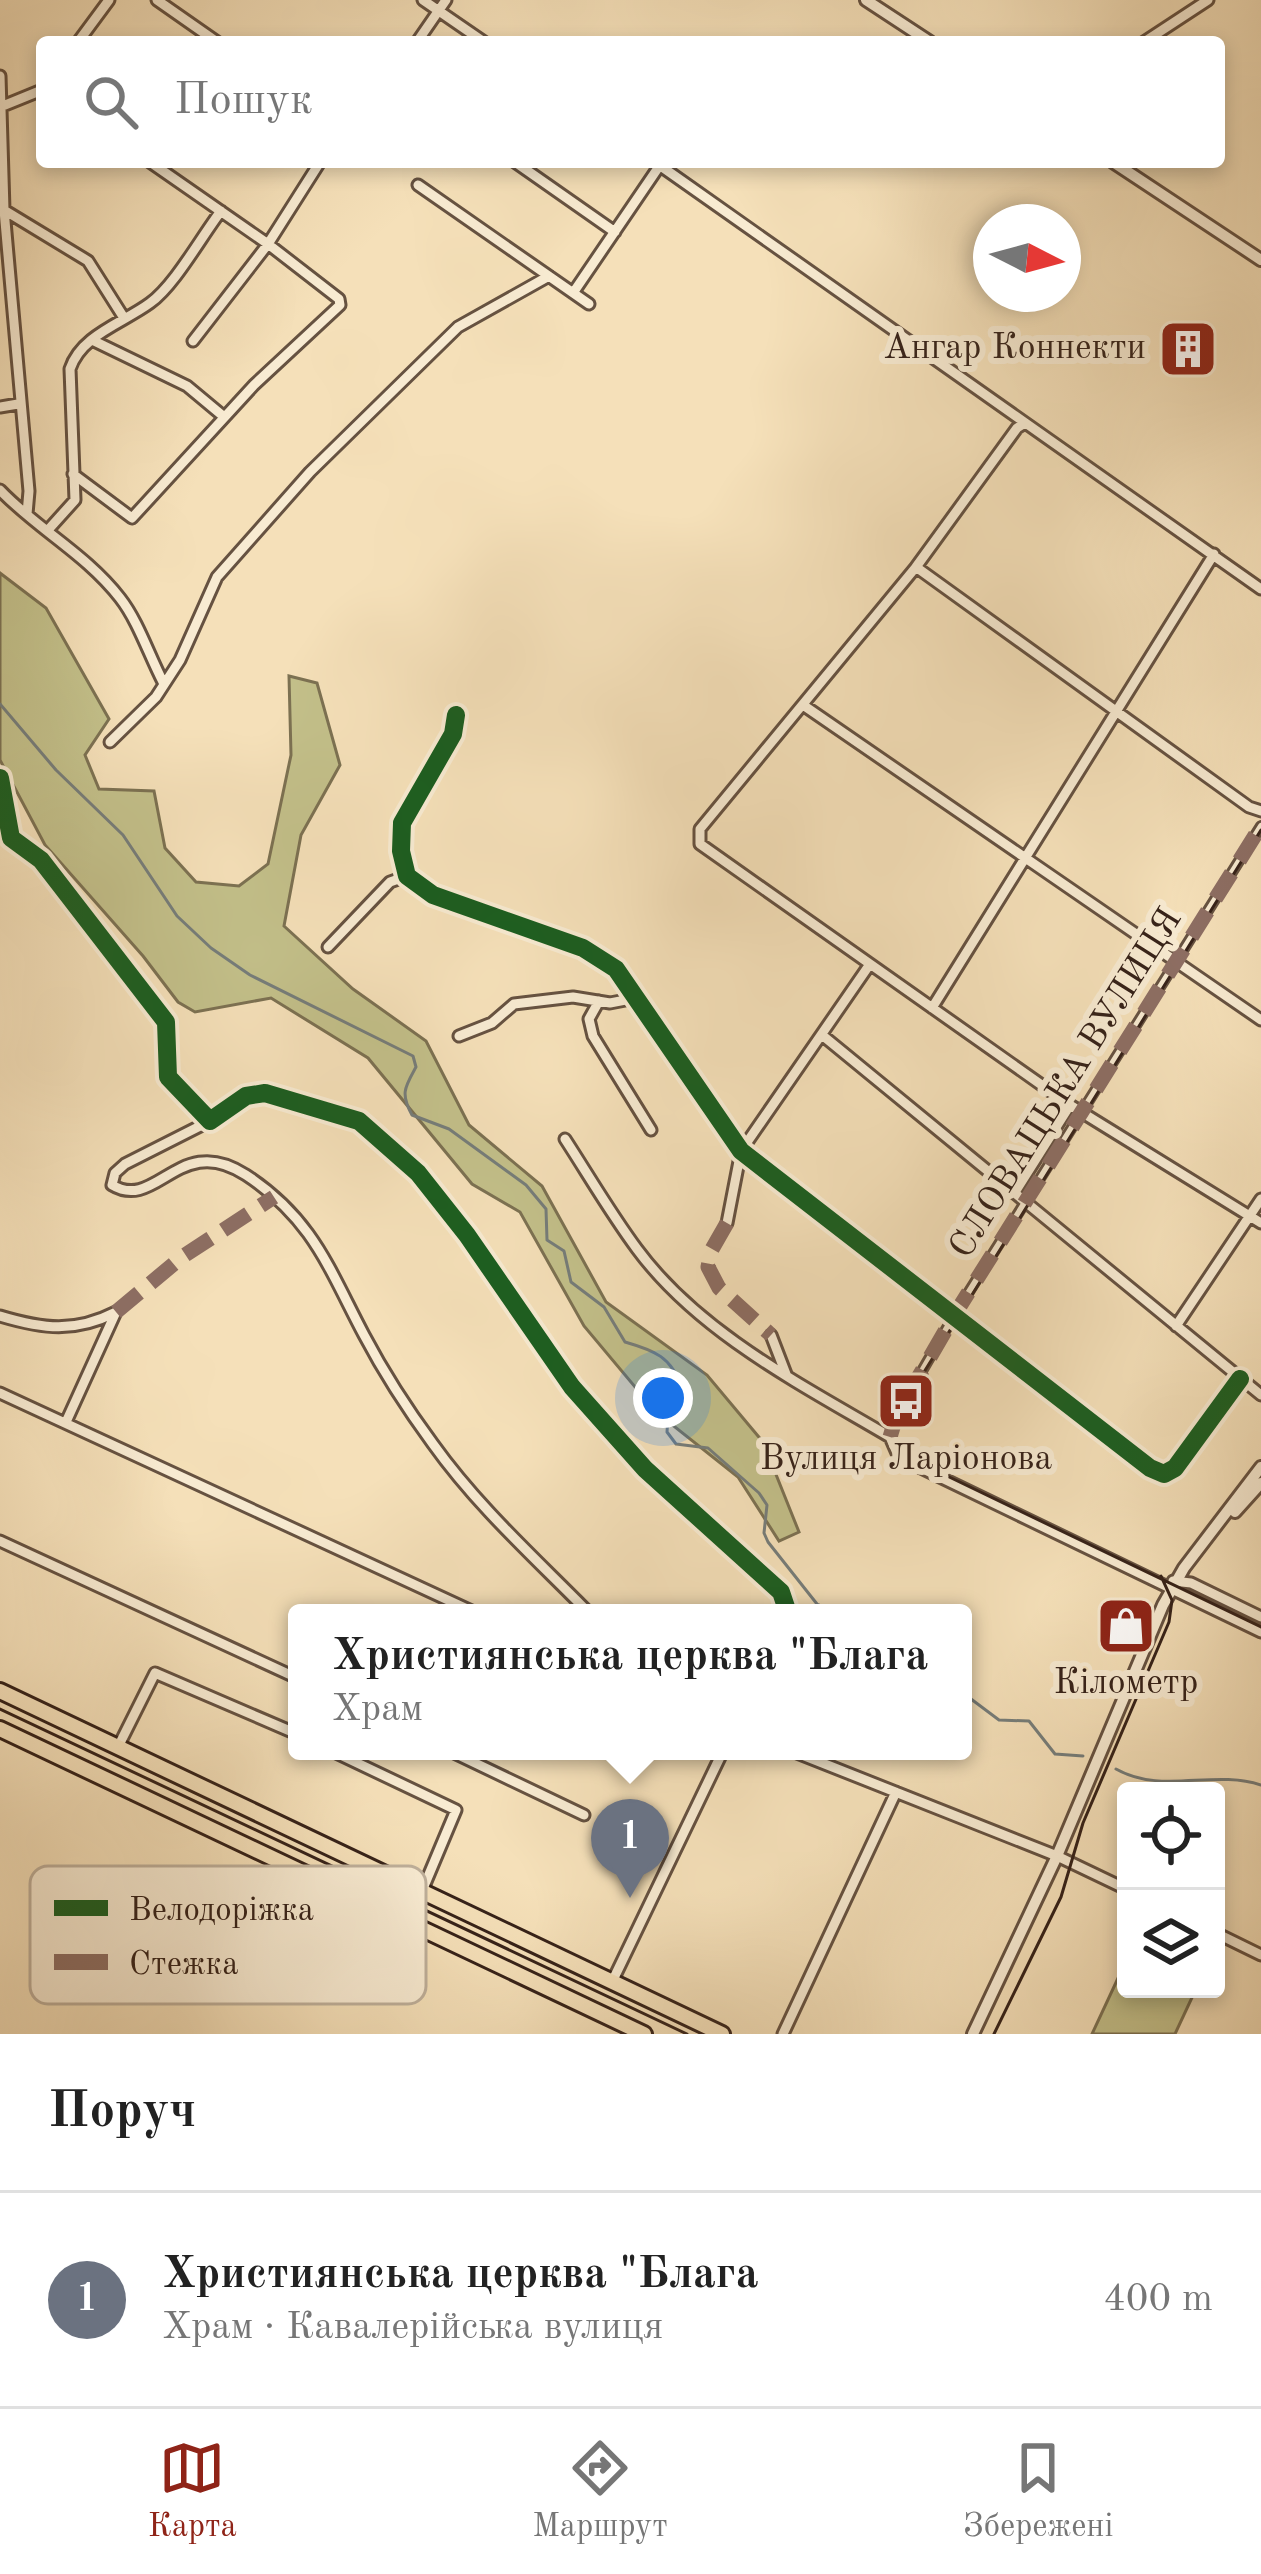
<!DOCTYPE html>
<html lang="uk">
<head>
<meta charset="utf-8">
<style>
	:root { --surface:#fff; --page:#f6f6f6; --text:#222; --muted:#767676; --line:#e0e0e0; --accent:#8f2418 }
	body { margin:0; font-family:"Old Standard TT",serif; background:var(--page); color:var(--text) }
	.controls { position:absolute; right:36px; bottom:36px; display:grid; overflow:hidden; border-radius:12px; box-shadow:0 6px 18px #0003 }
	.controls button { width:108px; height:108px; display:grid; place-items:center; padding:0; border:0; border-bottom:3px solid var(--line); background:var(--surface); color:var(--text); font:60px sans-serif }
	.compass { position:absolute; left:973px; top:204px; width:108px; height:108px; border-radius:50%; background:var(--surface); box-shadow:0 6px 18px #0003; rotate:96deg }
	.you { position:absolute; left:663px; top:1398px; width:42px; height:42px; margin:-30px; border:9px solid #fff; border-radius:50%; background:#1a73e8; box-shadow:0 0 0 18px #1a73e833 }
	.badge { display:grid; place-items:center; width:78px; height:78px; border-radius:50%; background:var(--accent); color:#fff; font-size:39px; font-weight:700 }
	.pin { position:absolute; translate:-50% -99px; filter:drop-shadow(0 3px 6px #0008) }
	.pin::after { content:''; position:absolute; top:63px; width:42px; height:36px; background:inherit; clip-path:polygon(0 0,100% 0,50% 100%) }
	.popup { position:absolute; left:288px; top:1604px; width:684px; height:156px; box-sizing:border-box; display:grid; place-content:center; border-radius:12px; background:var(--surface); filter:drop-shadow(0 3px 9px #0005); font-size:39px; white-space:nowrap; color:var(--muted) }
	.popup b { font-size:45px; color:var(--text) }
	.popup::after { content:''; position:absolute; left:50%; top:100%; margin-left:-24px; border:24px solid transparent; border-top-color:var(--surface) }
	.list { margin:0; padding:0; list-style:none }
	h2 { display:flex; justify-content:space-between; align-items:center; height:156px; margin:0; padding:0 48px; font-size:51px }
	h2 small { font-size:39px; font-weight:400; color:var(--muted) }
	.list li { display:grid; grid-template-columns:78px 1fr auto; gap:36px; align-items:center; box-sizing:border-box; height:216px; padding:0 48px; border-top:3px solid var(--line) }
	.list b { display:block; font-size:45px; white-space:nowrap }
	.list p { margin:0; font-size:39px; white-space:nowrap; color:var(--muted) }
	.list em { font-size:39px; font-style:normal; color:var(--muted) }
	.icon { flex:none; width:66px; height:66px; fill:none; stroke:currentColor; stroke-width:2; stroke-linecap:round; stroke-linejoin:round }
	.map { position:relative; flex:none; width:1261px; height:2034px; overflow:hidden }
	.search { position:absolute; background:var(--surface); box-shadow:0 6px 18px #0003; left:36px; right:36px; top:36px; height:132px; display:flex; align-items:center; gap:30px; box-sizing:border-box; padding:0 42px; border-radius:12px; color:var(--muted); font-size:45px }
	.sheet { height:372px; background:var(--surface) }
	nav { display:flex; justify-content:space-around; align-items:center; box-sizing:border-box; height:168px; border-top:3px solid var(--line); background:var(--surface); font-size:33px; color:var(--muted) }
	nav a { display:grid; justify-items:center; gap:6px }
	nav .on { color:var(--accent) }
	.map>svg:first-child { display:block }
	.green { fill:#c3c08a; stroke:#7c7152; stroke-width:3 }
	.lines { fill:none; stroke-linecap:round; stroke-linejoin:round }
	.stream { stroke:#767d7a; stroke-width:3 }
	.pedestrian-casing { stroke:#665241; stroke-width:12 }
	.minor-casing { stroke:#665241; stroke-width:15 }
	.tertiary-casing { stroke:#665241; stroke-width:16 }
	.primary-casing { stroke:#362219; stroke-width:20 }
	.pedestrian { stroke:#f8ebd2; stroke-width:6 }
	.minor { stroke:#f8ebd2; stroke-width:9 }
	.tertiary { stroke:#f8ebd2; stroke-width:10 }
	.primary { stroke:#f5e0b9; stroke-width:14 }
	.tram { stroke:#362219; stroke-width:3 }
	.quiet { stroke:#8d6e63; stroke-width:15; stroke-dasharray:30 15; stroke-linecap:butt }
	.cycleway-casing { stroke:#f8ebd2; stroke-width:26 }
	.cycleway { stroke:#1b5e20; stroke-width:18 }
	.labels { text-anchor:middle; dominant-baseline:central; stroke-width:12; stroke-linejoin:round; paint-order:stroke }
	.poi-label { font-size:36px; fill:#362219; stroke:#f8ebd2 }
	.street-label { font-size:36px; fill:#362219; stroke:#f8ebd2 }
	.key { fill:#f8ebd2; stroke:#beaf9a; stroke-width:3 }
	.key-label { font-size:33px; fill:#362219 }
</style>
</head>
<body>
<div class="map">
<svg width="1261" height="2034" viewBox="0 0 1261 2034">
	<rect width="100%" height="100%" fill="#f5e0b9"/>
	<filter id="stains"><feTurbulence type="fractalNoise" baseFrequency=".00167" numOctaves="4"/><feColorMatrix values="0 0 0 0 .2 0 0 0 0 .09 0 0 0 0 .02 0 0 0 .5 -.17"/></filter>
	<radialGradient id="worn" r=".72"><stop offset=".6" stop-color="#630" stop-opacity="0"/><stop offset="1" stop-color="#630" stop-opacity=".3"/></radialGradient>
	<!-- green -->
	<path class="green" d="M0,573L46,608L109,719L85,755L99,789L154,791L165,848L196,882L239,886L268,864L291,755L289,676L317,683L340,765L301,835L284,926L353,989L426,1041L469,1125L542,1186L606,1302L707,1375L763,1442L799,1532L779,1541L738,1477L656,1412L584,1326L520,1212L472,1184L368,1058L271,998L195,1012L178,1002L143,956L45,845L0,760Z
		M272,1865L247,1915L231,1906L236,1896L246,1901L253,1873Z
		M1126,1961V1989H1196L1175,2034H1092Z"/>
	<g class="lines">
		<!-- stream -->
		<path class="stream" d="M0,704L56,770L123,835L177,916L211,948L250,975L413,1056L416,1067C405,1087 400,1093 412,1115L449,1129L526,1185L546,1209L547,1240L564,1251L571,1282L604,1307L625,1342C653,1350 673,1357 681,1388L668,1417L667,1432L676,1444L708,1448L759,1493L767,1505L764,1533L768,1542L817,1604L837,1613
			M963,1693L999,1720L1029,1721L1055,1754L1083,1756
			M1116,1769C1162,1795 1213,1769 1261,1785"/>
		<!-- pedestrian casing -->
		<g class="pedestrian-casing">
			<path id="pedestrian" d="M890,1437L897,1414L955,1314L1261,826"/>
		</g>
		<!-- minor casing -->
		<g class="minor-casing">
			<path id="minor" d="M157,0L217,42
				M423,0L484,42
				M78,42L109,0
				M417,42L446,0
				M1144,42L1208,0
				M0,76L4,210L29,491L27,514
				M0,107L42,90
				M515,162L615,232
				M655,162L1261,589
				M418,185L589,304
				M4,210L88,261L124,318
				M573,293L660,165
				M92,340L187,386L223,416
				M193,341L268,244L320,162
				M0,407L18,404
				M1025,423L1017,428L916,567L700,829V844L1070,1105L1261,1223
				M73,474L132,518L254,385L340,305L339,299L268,244L150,162
				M0,490C37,529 86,554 120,598C138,621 149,655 163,682
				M48,530L75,500L70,369C81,335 123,323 150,303C175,285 201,237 221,211
				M916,567L1249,807L1261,811
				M803,705L1261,1020
				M456,715L453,734L402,823L401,851L407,876L433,895L583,948L616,969L741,1151L1150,1468L1164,1474L1175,1468L1240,1379
				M110,742L156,697L180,660L217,577L310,472L458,327L549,276
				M0,778L11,838L41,860L166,1022L168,1077L210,1121L246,1096L265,1093L359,1121L418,1173L467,1235L572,1387L645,1469L781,1592L788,1613
				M328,947L390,882L407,876
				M599,1001L589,1019L593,1036L651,1130
				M932,1008L1214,554
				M822,1035L1261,1395
				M459,1036L492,1023L514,1004L573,997L610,1003L636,998
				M210,1121L125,1164L115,1173L112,1185C157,1212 179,1131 246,1175C313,1219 329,1269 364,1335C384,1373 408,1410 433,1444C478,1507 535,1558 589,1613
				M565,1139C589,1176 611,1214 637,1249C699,1333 802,1385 890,1437L897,1453L919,1467L1261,1632
				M1015,1192L1070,1105
				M727,1223L741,1151L870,964
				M0,1316C43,1329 75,1333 116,1312
				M1176,1326L1261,1199
				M771,1335L786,1374
				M0,1393L476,1613
				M66,1422L116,1312
				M0,1541L297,1678
				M1173,1581L1191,1583L1261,1617
				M118,1747L155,1673L297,1734
				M332,1751L456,1810L422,1891
				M450,1751L584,1815
				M792,1751L1057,1856L1126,1889
				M1216,1933L1261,1955
				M612,1982L723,1751
				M783,2034L896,1792"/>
		</g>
		<!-- tertiary casing -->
		<g class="tertiary-casing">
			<path id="tertiary" d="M866,0L930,42
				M1113,162L1261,260
				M1235,1512L1261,1483
				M973,2034L1057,1856L1163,1605L1184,1568L1261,1467"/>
		</g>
		<!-- primary casing -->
		<g class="primary-casing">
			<path id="primary" d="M0,1691L722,2034
				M0,1729L644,2034
				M408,1922L422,1891"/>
		</g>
		<!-- pedestrian -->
		<use href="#pedestrian" class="pedestrian"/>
		<!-- minor -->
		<use href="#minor" class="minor"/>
		<!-- tertiary -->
		<use href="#tertiary" class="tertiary"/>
		<!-- primary -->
		<use href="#primary" class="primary"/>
		<!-- tram -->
		<path class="tram" d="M1261,830L906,1401C892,1425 888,1444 914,1460L1261,1627
			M0,1709L687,2034
			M994,2034L1061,1897L1083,1823L1169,1622L1172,1600L1161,1576"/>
		<!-- quiet -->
		<path class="quiet" d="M727,1223L711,1251L708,1267L719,1288L771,1335
			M116,1312L182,1257L274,1197
			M890,1437L897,1414L955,1314L1261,826"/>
		<!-- cycleway casing -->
		<g class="cycleway-casing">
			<path id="cycleway" d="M456,715L453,734L402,823L401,851L407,876L433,895L583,948L616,969L741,1151L1150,1468L1164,1474L1175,1468L1240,1379
				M0,778L11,838L41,860L166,1022L168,1077L210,1121L246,1096L265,1093L359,1121L418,1173L467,1235L572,1387L645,1469L781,1592L788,1613"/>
		</g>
		<!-- cycleway -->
		<use href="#cycleway" class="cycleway"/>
	</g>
	<!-- icons -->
	<defs>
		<g id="building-square" transform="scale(3)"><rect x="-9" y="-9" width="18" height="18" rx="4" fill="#8f2418" stroke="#f8ebd2"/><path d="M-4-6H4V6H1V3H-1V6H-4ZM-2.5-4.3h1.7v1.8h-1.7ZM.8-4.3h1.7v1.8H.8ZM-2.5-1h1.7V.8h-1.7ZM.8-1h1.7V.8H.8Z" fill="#fff"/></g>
		<g id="bus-square" transform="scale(3)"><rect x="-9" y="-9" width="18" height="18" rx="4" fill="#8f2418" stroke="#f8ebd2"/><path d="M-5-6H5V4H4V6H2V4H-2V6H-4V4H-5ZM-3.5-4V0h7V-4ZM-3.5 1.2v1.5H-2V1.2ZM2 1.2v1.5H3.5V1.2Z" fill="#fff"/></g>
		<g id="shop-square" transform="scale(3)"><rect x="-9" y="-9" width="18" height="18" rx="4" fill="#8f2418" stroke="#f8ebd2"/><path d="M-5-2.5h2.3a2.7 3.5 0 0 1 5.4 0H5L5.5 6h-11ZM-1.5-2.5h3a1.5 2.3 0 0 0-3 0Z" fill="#fff"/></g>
	</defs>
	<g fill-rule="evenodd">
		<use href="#building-square" x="1188" y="349"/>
		<use href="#bus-square" x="906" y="1401"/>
		<use href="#shop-square" x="1126" y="1626"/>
	</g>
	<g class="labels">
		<!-- poi labels -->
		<g class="poi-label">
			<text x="1146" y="349" text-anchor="end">Ангар Коннекти</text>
			<text x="906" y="1460">Вулиця Ларіонова</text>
			<text x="1126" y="1684">Кілометр</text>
		</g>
		<!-- street labels -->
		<g class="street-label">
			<text transform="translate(1067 1084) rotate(-58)">СЛОВАЦЬКА ВУЛИЦЯ</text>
		</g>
	</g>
	<!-- legend -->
	<rect x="30" y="1866" width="396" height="138" rx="18" class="key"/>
	<rect x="54" y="1900" width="54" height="16" fill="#1b5e20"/>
	<rect x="54" y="1954" width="54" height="16" fill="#8d6e63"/>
	<g class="key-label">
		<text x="129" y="1920">Велодоріжка</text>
		<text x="129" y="1974">Стежка</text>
	</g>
	<rect width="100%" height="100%" filter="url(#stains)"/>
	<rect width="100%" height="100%" fill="url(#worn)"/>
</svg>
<div class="controls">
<button><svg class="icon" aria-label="locate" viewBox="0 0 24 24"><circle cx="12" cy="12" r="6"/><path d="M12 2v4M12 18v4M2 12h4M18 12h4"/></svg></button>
<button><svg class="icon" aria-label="layers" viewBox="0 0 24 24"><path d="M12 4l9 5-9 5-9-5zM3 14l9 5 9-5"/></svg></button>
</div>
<svg class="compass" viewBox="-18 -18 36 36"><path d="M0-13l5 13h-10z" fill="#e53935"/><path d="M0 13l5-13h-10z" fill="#767676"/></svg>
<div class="you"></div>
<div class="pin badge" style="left:630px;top:1898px;background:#6b7280">1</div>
<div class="popup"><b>Християнська церква &quot;Блага</b>Храм</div>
<div class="search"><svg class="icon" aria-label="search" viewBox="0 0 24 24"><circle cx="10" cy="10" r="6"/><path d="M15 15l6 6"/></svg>Пошук</div>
</div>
<section class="sheet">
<h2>Поруч<small></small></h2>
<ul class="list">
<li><span class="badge" style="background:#6b7280">1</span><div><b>Християнська церква &quot;Блага</b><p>Храм · Кавалерійська вулиця</p></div><em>400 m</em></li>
</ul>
</section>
<nav>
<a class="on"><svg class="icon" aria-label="map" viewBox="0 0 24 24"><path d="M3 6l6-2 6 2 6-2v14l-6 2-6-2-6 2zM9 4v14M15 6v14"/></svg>Карта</a>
<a><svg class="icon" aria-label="directions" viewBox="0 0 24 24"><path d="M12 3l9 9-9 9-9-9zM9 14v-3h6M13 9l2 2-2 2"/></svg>Маршрут</a>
<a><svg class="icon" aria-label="saved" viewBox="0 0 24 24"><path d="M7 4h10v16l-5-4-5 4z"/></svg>Збережені</a>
</nav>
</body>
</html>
